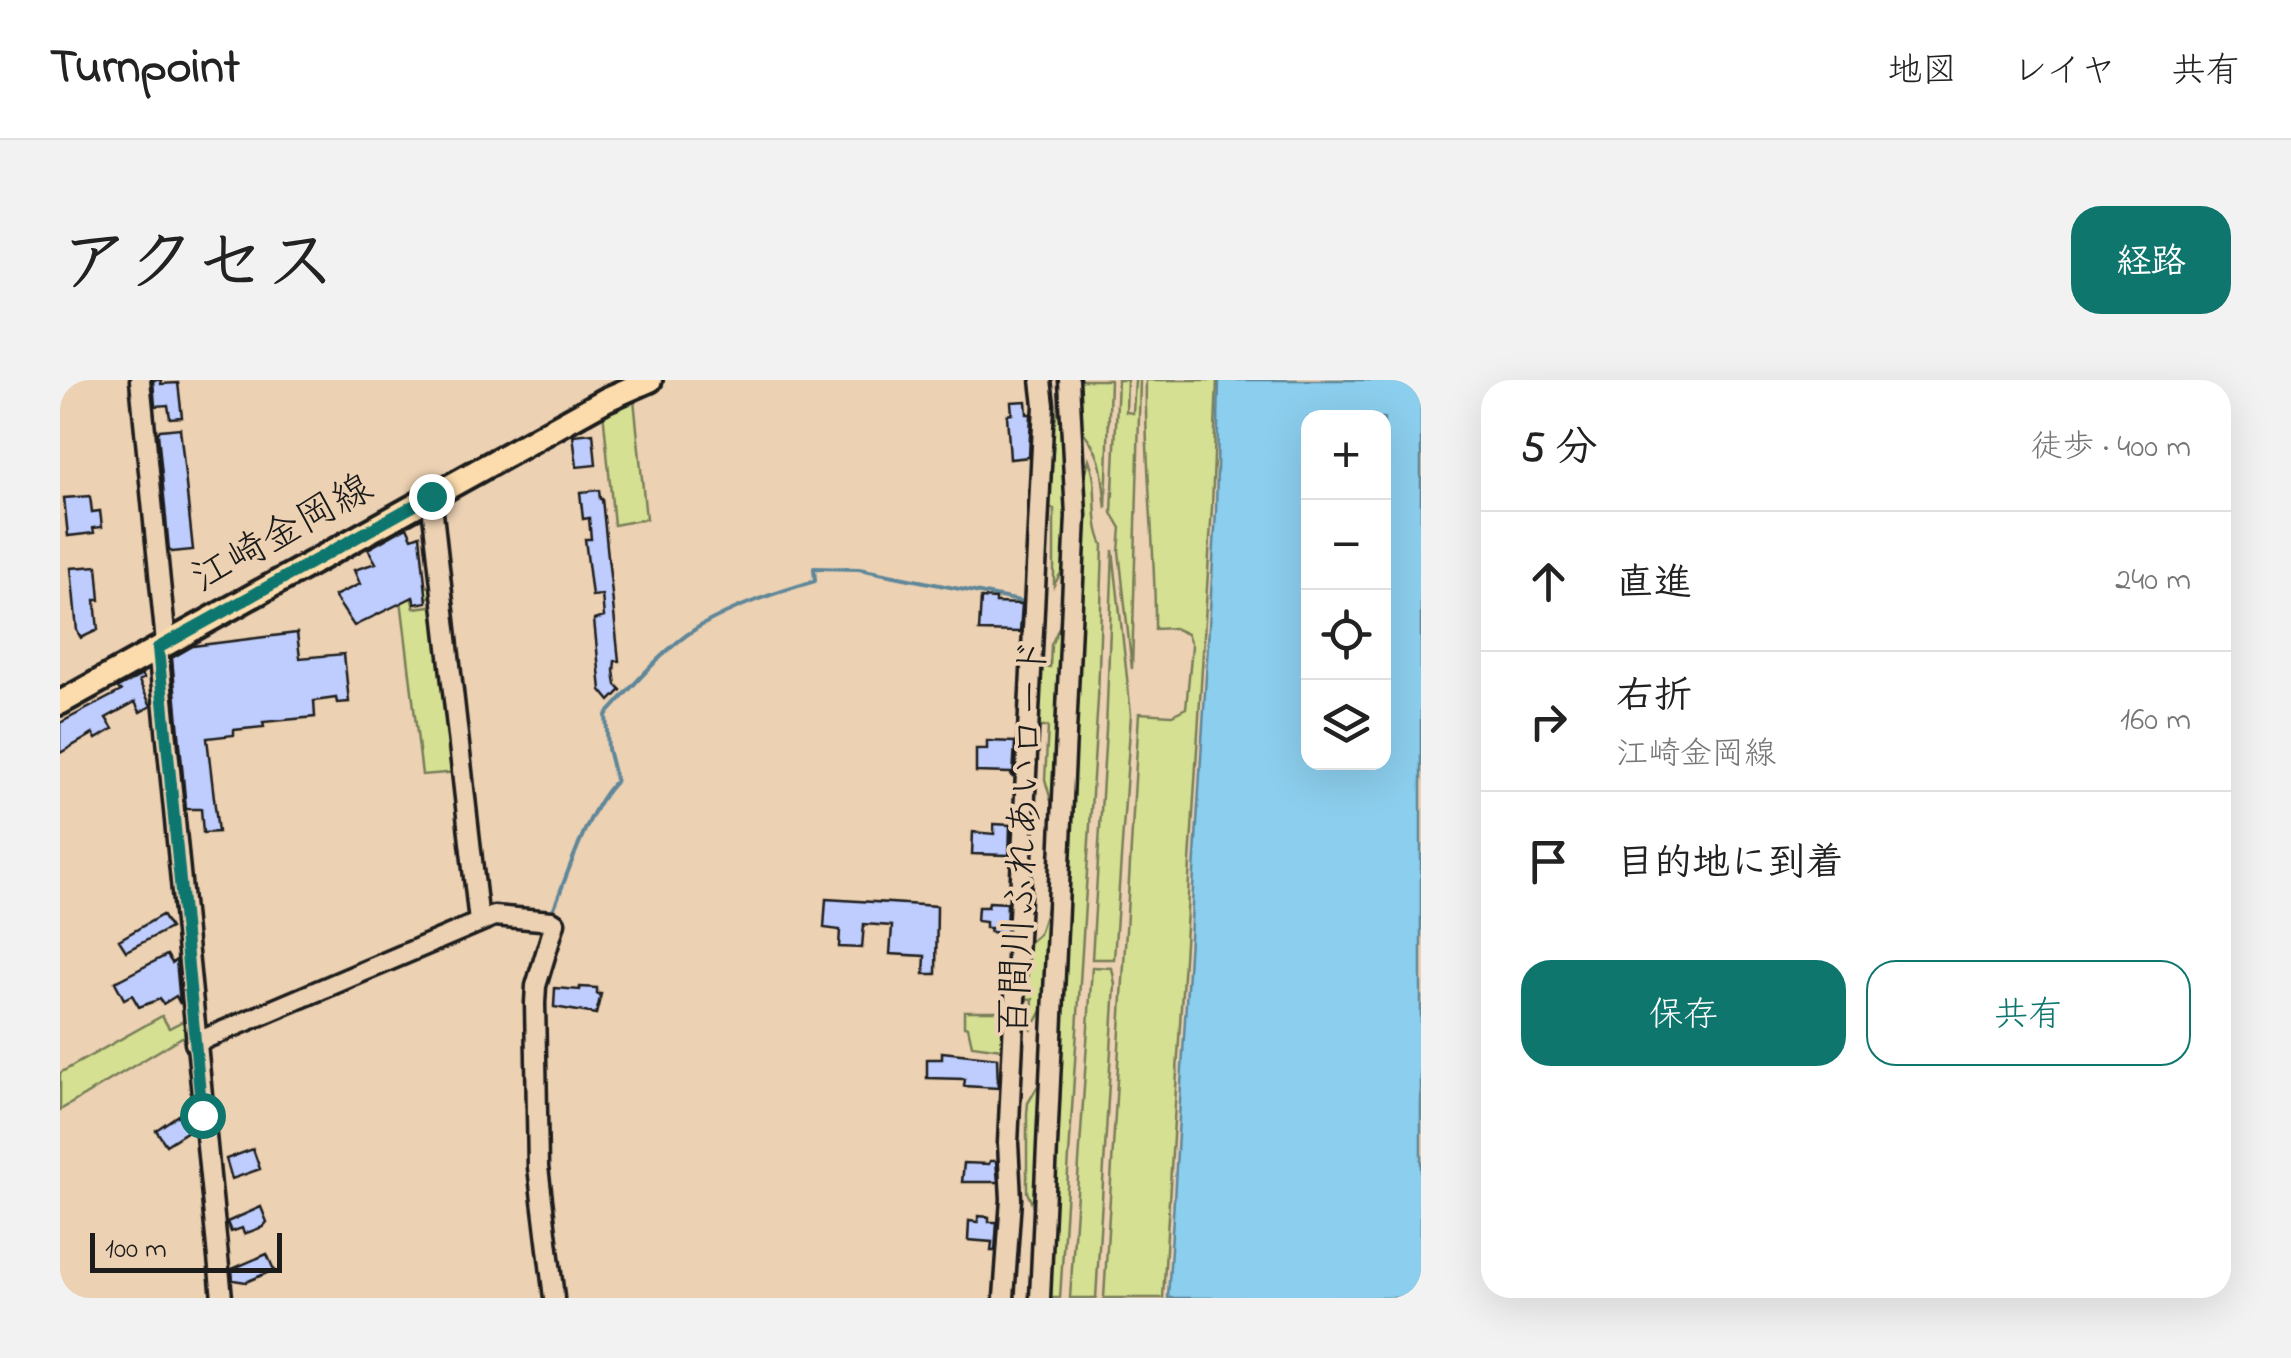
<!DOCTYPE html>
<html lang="ja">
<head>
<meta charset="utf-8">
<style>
	:root { --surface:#fff; --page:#f2f2f2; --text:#222; --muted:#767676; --line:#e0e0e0; --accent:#0f766e }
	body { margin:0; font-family:"Indie Flower","Klee One",sans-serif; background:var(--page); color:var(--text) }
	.controls { position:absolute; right:30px; top:30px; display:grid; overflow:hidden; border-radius:20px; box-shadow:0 10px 40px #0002 }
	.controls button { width:90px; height:90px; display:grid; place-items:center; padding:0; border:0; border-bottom:2px solid var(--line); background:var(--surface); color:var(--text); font:50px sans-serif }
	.scale { position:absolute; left:30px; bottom:25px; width:192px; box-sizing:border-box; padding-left:10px; border:5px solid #1c1c1c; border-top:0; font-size:28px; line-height:35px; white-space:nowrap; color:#1c1c1c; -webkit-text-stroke:8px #ecd1b3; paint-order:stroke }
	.stop { position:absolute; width:30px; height:30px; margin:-22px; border:8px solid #0f766e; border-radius:50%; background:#fff }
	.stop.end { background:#0f766e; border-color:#fff; box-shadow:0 2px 10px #0008 }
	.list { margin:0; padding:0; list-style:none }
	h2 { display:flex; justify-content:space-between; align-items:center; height:130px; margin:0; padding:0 40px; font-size:42px }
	h2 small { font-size:32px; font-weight:400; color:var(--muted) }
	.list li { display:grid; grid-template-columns:65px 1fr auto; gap:30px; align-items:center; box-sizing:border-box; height:140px; padding:0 40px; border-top:2px solid var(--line) }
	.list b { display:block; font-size:38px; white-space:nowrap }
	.list p { margin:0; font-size:32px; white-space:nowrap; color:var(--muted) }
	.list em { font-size:32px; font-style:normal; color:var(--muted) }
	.actions { display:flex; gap:20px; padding:30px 40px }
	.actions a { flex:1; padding:22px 0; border:2px solid var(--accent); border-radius:30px; text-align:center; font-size:35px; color:var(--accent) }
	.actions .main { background:var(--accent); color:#fff }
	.icon { flex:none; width:55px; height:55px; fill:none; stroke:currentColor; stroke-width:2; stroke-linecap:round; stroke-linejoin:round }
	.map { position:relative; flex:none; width:1361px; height:918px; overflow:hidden; border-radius:30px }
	header { display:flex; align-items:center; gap:60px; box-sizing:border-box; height:140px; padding:0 50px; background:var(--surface); border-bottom:2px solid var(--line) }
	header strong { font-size:48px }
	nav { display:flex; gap:55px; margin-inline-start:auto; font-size:35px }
	.intro { display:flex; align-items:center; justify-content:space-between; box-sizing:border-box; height:240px; padding:0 60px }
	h1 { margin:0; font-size:70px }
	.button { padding:25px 45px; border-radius:30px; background:var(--accent); color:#fff; font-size:35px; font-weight:700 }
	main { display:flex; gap:60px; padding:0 60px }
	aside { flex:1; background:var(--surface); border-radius:30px; box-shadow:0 10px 40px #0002 }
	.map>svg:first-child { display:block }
	.green { fill:#d5e093; stroke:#787e58; stroke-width:2.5 }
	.water { fill:#8cceed; stroke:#5f8799; stroke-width:2.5; fill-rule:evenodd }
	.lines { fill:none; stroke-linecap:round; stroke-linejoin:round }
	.stream { stroke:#5f8799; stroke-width:4 }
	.building { fill:#becdfe; stroke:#1c1c1c; stroke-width:2.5 }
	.minor-casing { stroke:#1c1c1c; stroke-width:25 }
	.major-casing { stroke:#1c1c1c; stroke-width:30 }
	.minor { stroke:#ecd1b3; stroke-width:18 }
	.major { stroke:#fcdcac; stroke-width:22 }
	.route { stroke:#0f766e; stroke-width:12 }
	.labels { text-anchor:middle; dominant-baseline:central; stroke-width:8; stroke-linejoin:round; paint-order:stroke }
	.street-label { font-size:40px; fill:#1c1c1c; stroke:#ecd1b3 }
</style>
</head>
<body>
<header>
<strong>Turnpoint</strong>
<nav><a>地図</a><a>レイヤ</a><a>共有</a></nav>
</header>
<div class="intro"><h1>アクセス</h1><a class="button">経路</a></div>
<main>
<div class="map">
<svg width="1361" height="918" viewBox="0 0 1361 918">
	<rect width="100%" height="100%" fill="#ecd1b3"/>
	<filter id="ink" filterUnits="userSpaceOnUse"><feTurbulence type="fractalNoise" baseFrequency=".01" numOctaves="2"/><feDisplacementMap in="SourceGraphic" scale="20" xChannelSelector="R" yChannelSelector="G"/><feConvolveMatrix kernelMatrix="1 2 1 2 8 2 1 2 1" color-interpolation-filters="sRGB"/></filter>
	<g filter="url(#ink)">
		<!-- green -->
		<path class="green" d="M1017,0H1050L1046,129C1042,94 1044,76 1021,49Z
			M1058,0H1067L1066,32L1073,33L1075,0H1080L1072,289L1059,171L1061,148L1052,133Z
			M1086,0H1157L1152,127L1103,918H1044L1079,333L1112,335L1126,328L1132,266L1127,254L1114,248L1095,249C1096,165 1084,83 1086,0Z
			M1003,11L1010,112L1007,182L994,205V129L986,128L991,36L994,45Z
			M574,19L586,139L554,145L543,30Z
			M1029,79C1040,107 1030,138 1043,165L1038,319L1000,918H987L1023,106Z
			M1053,170L1071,334L1054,579H1032L1046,350Z
			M376,205V216L352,220L354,228L378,225L398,392L362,395L340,211Z
			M1002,241H1005L993,428L985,399L988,347H975L979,287H990L991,265Z
			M990,519L984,627L971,651L973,619L963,618L965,566L979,554Z
			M1032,587L1052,588L1055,604L1036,918H1010Z
			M904,631H951L949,670L912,665L908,647L904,646Z
			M102,636L109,648L129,638L131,658L122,657L0,730V693Z
			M982,699L976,829L975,831L967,812V734L968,723Z"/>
		<!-- water -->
		<path class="water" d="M1159,0H1361V918H1108L1156,132ZM1248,38H1324V382H1248Z"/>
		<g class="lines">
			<!-- stream -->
			<path class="stream" d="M492,533C508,494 527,430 556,401L548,369L546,335C574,305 602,270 637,248C674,226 714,213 755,201L754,188L799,189L970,223"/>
		</g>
		<!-- building -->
		<path class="building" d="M93,0H101V4L118,3L122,37L110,38L108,25L95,26Z
			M966,21L967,34H971L969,77L950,79L947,35L952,34L951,22Z
			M120,48L133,170L112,172L109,170L98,53L100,50Z
			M533,53L536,85L517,87L513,55Z
			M539,110L540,119H542L559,281H555L554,291L556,305L561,310L550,321L541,310L534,240L544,237L542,215L532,216L525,159H531L529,138L523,139L520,112Z
			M30,116L32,132L40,131L42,147L33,148L34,153L8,156L4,118Z
			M347,147L352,158L360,155L367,222L355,224L353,217L294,246L274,216L300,204L294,190L316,183L308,169Z
			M37,186L40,220H35L38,250L21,258L17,251L11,188Z
			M921,218L936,219V223L962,224L960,252L919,251Z
			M237,253L240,278L284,274L289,322L277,323L276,318L254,321L255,337L203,342L204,347L174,350V355L147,358L158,452L143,453L141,429H126L112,278L133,266Z
			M82,295L84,298L79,301L91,326L80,332L75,322L46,338L53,349L36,359L33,354L0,373V343L61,311L58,308Z
			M927,361L955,362L953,398L951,393L916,392V369H927Z
			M934,444L950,445L949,482L946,481L947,475L912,474L913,452L934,454Z
			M766,519L877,526L876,594H864L865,576L830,574L832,546L804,544L802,568L779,567L780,550L764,548Z
			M929,522L947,523L946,553L930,552L931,548H926V542L917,541L918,527H928Z
			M102,535L110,548L66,571L59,560Z
			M107,575L112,583L116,580L120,624L116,616L103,624L100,619L79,627L72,615L64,619L55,602Z
			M520,607L537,608V614H541L536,634L494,627L495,608L520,610Z
			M882,672L937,678L938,708L904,706L905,699L867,698V679H882Z
			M118,735L128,751L106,765L96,750Z
			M193,769L200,789L172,799L166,779Z
			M930,781H936L938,802H902L904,783L929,784Z
			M201,827L207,842L203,847L184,854L182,848L171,852L167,842Z
			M918,836L929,837V842H937L935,871H931L932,862L908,860L909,841L918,842Z
			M207,874L214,890L186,902L173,900L172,889Z"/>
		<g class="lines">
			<!-- minor casing -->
			<g class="minor-casing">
				<path id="minor" d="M80,0L106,263
					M371,116L419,542
					M98,268L162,918
					M135,663L434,536L492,541L495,543L476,606L475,623L478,787L494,918
					M944,918L951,819L948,763L984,25L981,0
					M980,918L1016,136L1009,0"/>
			</g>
			<!-- major casing -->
			<g class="major-casing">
				<path id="major" d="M0,323L547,19L590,0"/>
			</g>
			<!-- minor -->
			<use href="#minor" class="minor"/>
			<!-- major -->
			<use href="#major" class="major"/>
		</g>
	</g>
	<g class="lines" filter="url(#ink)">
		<!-- route -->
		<path class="route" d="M142,735L98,268L371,116"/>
	</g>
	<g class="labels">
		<!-- street labels -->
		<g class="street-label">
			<text transform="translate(223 155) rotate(-29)">江崎金岡線</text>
			<text transform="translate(966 457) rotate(-87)">百間川ふれあいロード</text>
		</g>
	</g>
</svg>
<div class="controls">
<button>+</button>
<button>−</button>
<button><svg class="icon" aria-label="locate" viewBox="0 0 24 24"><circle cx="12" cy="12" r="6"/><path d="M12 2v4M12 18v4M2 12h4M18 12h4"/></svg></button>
<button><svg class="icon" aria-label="layers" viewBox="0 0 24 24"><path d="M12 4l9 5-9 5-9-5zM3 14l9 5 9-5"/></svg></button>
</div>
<div class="scale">100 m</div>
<div class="stop" style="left:142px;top:735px"></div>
<div class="stop end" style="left:371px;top:116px"></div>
</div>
<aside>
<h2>5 分<small>徒歩 · 400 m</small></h2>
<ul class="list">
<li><svg class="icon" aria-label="ahead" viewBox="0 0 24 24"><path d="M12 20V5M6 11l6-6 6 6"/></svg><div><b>直進</b></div><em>240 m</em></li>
<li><svg class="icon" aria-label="right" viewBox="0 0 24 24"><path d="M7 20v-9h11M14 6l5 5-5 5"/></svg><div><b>右折</b><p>江崎金岡線</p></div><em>160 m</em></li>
<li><svg class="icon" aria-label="arrive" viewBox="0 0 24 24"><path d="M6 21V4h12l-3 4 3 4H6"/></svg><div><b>目的地に到着</b></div></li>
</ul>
<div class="actions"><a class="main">保存</a><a>共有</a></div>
</aside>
</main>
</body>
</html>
